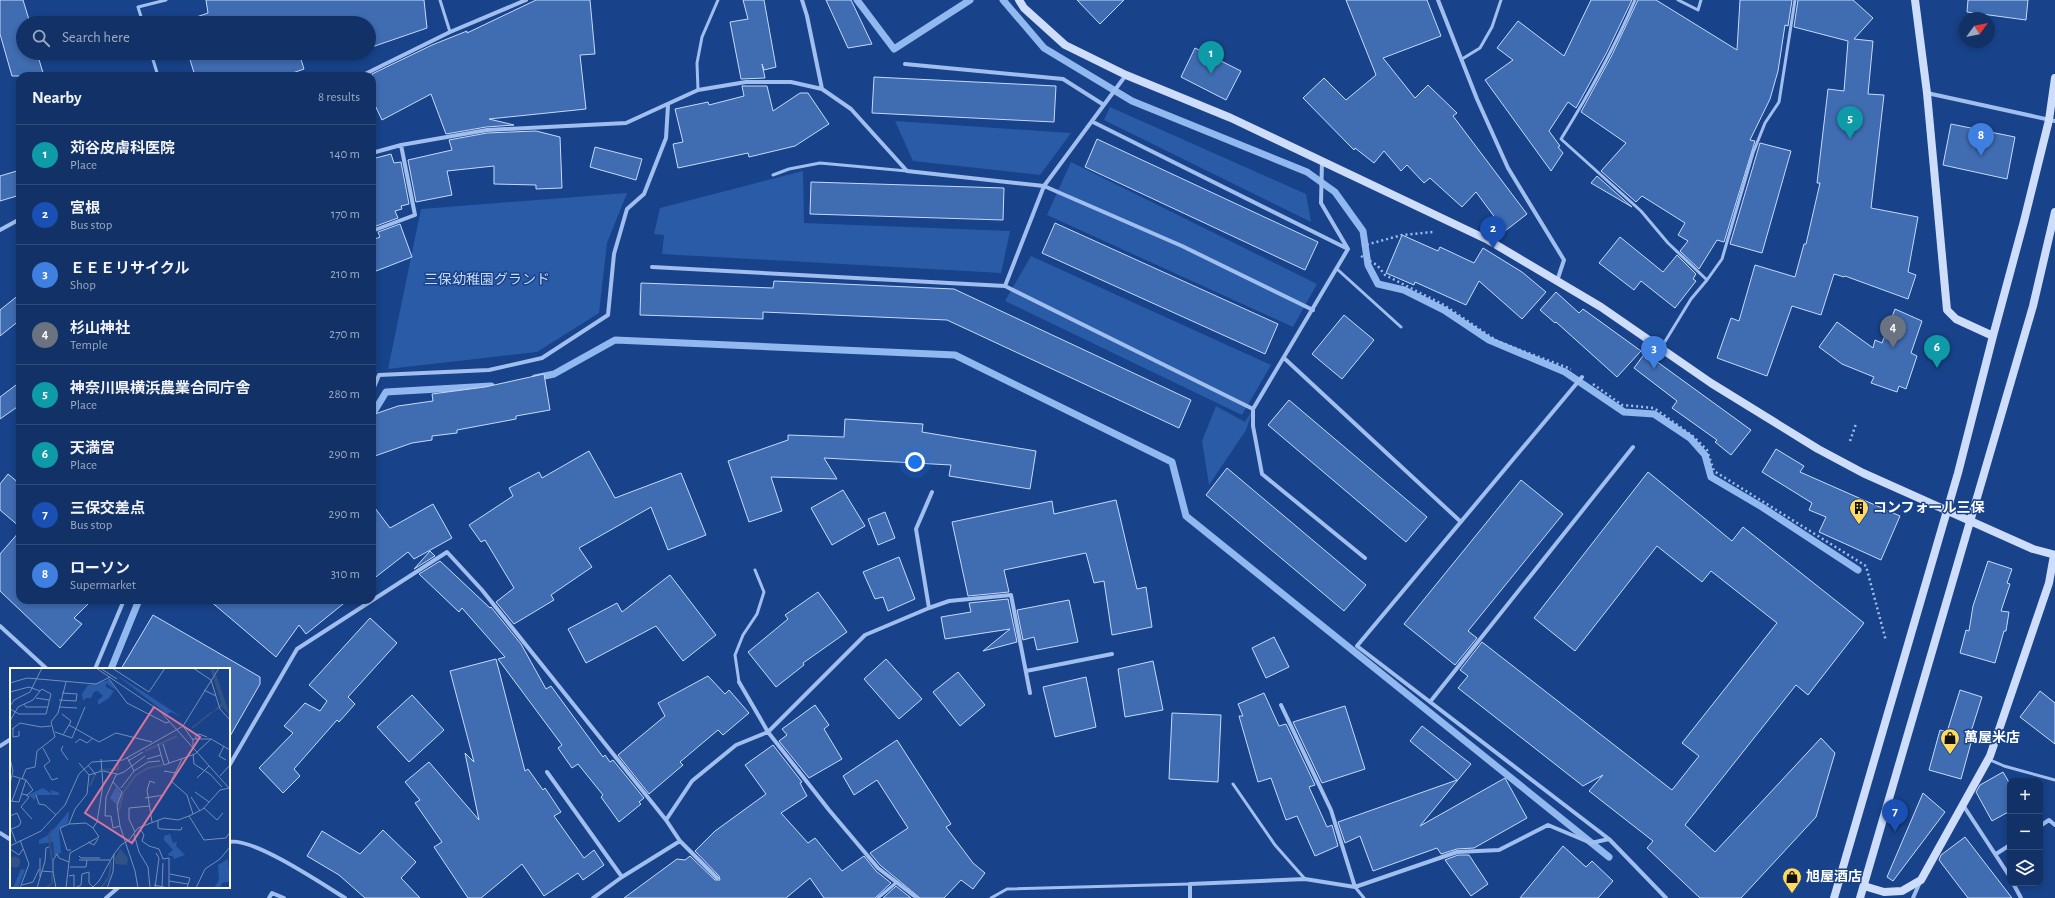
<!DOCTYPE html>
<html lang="en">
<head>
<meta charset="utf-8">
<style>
	:root { --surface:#123267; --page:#1b3a6d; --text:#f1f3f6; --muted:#9caac0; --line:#314d7b; --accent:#ffda5d }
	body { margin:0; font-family:"Alegreya Sans","Noto Sans JP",sans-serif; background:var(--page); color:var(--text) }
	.controls { position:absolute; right:12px; bottom:12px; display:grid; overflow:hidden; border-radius:8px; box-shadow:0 2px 6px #0003 }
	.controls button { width:36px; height:36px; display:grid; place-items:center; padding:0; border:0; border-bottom:1px solid var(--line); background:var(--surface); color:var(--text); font:20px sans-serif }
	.compass { position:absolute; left:1959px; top:12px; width:36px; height:36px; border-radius:50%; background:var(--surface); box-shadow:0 2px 6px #0003; rotate:57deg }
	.you { position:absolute; left:915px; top:462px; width:14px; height:14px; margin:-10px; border:3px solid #fff; border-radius:50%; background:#1a73e8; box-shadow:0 0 0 6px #1a73e833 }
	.badge { display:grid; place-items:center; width:26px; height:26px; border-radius:50%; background:var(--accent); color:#fff; font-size:13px; font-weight:700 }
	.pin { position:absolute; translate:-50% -33px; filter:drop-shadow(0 1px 2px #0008) }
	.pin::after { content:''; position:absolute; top:21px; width:14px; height:12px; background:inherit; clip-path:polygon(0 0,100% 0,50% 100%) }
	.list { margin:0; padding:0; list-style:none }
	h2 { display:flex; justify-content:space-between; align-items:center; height:52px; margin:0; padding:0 16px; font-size:17px }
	h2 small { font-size:13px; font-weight:400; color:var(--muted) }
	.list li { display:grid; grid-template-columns:26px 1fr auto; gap:12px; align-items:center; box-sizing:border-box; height:60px; padding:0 16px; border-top:1px solid var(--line) }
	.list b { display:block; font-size:15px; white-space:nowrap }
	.list p { margin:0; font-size:13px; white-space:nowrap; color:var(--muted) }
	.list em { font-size:13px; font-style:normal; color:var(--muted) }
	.icon { flex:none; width:22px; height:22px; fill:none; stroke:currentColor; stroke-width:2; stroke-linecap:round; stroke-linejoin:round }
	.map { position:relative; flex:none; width:2055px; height:898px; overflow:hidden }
	.search { position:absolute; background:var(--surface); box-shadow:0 2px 6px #0003; left:16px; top:16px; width:360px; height:44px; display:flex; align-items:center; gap:10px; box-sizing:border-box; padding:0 14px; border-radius:22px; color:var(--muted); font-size:15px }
	.panel { position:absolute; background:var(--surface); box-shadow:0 2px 6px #0003; left:16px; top:72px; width:360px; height:532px; border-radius:12px }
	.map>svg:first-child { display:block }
	.green { fill:#2a5ba7 }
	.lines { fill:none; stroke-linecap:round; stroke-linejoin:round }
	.stream { stroke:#92b8f0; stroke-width:7 }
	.building { fill:#406cb2; stroke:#c6dafa }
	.path { stroke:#a0beee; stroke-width:2.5; stroke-dasharray:2 3; stroke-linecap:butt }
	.lane { stroke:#a0beee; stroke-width:3 }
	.street { stroke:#a0beee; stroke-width:4 }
	.secondary { stroke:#cdddfa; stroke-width:8 }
	.labels { text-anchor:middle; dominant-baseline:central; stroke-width:3; stroke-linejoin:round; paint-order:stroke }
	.park-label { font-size:14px; fill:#c6dafa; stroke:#184289 }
	.poi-label { font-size:14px; font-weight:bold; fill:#fff; stroke:#184289; text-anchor:start }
	.inset-river { fill:none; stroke:#325185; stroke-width:2 }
	.inset-road { fill:none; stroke:#748eb8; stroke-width:1 }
	.view { fill:#da749d; fill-opacity:0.15; stroke:#da749d; stroke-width:2 }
	.inset-edge { fill:none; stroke:#fff; stroke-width:2 }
</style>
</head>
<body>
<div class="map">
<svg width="2055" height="898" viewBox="0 0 2055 898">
	<rect width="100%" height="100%" fill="#184289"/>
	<!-- green -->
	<path class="green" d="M1110,107L1306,194L1311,222L1104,120Z
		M895,121L1071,133L1040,175L913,161Z
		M1071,162L1317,284L1293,327L1047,215Z
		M803,171L804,223L1010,231L1001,273L662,254L664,235L654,234L660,208Z
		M627,193L607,243L599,313L537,352L388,369L421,209Z
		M1031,256L1271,365L1242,415L1005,301Z
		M1216,406L1245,422L1253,409L1246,430L1209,485L1202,441Z"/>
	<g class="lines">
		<!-- stream -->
		<path class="stream" d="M857,0L894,49L970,0
			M1003,0L1044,48L1132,101L1307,172L1335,192L1363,231L1368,265L1378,284L1404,290L1444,310L1489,340L1565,372L1624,412L1654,414L1690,438L1705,455L1711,477L1762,507L1858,570
			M535,378L554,374L615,340L955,355L1172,462L1186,516L1609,857
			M372,415L386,392L491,386
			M111,669L139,600"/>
	</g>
	<!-- building -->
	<path class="building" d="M0,0H23L30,23H23V53H37L44,76H12L0,34Z
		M206,0H424L427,28L369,48V23H179L208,13Z
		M536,0H590L595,54L580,55L586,109L489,119L514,125L486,127L446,134L431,94L382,120L372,99V74L432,45L467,31V33Z
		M743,0H764L776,67L764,70L762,64L765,78L741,79L730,22L748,19Z
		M826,0H851L872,44L848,48Z
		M1077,0H1124L1100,24Z
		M1346,0H1427L1441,36L1383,58L1415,98L1428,85L1457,113L1453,116L1527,214L1505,231L1476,192L1462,207L1430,178L1424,183L1407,165L1401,171L1384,151L1374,163L1355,148L1354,150L1303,98L1324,78L1346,100L1376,75Z
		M1591,0H1632L1607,52L1576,108L1568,102L1549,131L1560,146L1558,147L1563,153L1551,171L1485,80L1513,60L1497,48L1518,21L1564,56Z
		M1638,0H1656L1737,50L1740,0H1792L1788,26L1785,25L1778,71L1770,99L1750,140L1755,141L1724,242L1717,240L1699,269L1680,251L1688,241L1678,235L1685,223L1642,196L1636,202L1601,171L1626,143L1581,112L1612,55Z
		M1798,0H1853L1873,18L1854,39L1873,41L1868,94L1884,95L1871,208L1918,217L1908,272L1916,275L1908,299L1845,276L1844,277L1834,274L1821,315L1792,306L1767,376L1717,358L1731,318L1739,321L1755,265L1795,277L1804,244H1806L1820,183H1817L1828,89L1844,91L1848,41L1794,27Z
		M1968,0H2028L2026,20L1967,12Z
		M1195,48L1241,71L1226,100L1181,77Z
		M188,53H299L304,69L284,76H195Z
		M874,77L1056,86L1054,122L872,113Z
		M742,86H767L773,111L800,93H808L829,124L795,146L749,157L748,153L678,168L673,144L683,142L675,109L708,102L709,105L744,96Z
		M1951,124L2015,137L2007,179L1943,165Z
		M536,131L560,137L562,188L536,189V185L494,184V166L447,171L452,195L416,202L408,160L452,150L449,140L487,133Z
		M1097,139L1318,242L1305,270L1085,167Z
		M1760,143L1791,151L1762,253L1730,244Z
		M595,147L642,159L636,180L590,167Z
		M391,154L394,163L401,162L409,204L401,206L402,209L395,211L398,218L376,226L372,215V159Z
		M20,170V195L0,201V176Z
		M1597,176L1632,207L1591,183Z
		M811,182L1004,188L1003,220L810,214Z
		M1055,223L1278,324L1265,354L1042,253Z
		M400,224L412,257L376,271L372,260V240L380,237L378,232Z
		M1402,235L1438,251L1440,247L1474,263L1483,248L1522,272L1546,292L1522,319L1479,281L1466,305L1415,282L1414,285L1386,273Z
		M1620,237L1663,272L1677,255L1696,274L1693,279L1696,281L1675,308L1641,281L1634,290L1599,263Z
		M774,281L954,289L1191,400L1179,428L947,320L763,312V319L640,315L641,283L773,288Z
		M1556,292L1579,313L1583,309L1641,351L1617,377L1556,322L1555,323L1540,310Z
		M20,294V320L0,336V310Z
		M1895,309L1922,321L1911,353L1917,356L1906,389L1899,386L1897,392L1871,383L1874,377L1842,364L1819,347L1837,322L1873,348L1875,340L1882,343Z
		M1344,315L1374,340L1342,379L1312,354Z
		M1645,353L1751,430L1731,455L1715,442L1717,440L1672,408L1677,401L1634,368Z
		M544,374L550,410L516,416V419L457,430V433L432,436V440L412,443L372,457V415L398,406L433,401L432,394L485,387Z
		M20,382V405L0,419V397Z
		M1289,400L1427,517L1406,542L1268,425Z
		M845,419L923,424L922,432L1036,451L1030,489L949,476L951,465L824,458L837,479L771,477L782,511L749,522L728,461L788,440V435L844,437Z
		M1776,449L1804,466L1800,472L1900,516L1881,560L1819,532L1826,517L1809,510L1812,503L1762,472Z
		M589,451L615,498L681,473L706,535L668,550L651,507L579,548L592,567L551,595L554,600L514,624L496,602L514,588L485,540L481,542L469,525L513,496L509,488L539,472L542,478Z
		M1227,468L1366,585L1344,611L1206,495Z
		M1648,472L1732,541L1743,527L1864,623L1808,695L1796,685L1685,825L1715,852L1821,738L1835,753L1816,817L1741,898H1700L1647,848L1653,841L1589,791L1603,775L1583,786L1458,688L1468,676L1460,670L1482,642L1672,790L1699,756L1682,743L1777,623L1711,571L1702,582L1657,546L1575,651L1534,618Z
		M8,474L20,484V527L0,510V484Z
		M1521,480L1563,514L1468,631L1477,638L1455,665L1404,624Z
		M843,490L865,526L832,545L811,508Z
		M1116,500L1137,589L1146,587L1152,627L1112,635L1104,581L1094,583L1086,553L1004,570L1009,592L968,596L952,522L1052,501L1054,514Z
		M372,504L390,528L433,504L452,538L414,559L408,552L372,580Z
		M885,512L895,538L878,545L868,519Z
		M20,531V600H92L74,618L82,624L60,648L0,591V554Z
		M430,551L435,556L414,569Z
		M899,557L915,599L888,611L883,597L875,599L863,572Z
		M440,561L490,608L491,607L521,644L546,689L551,686L603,757L605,755L610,762L613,760L644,798L639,802L641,804L619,822L601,797L603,795L578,764L572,768L558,748L562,745L498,659L505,657L462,608L459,612L419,574Z
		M1988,561L2012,569L2007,583L2010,584L2001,611L2009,612L2006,631H2004L1995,663L1960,653L1966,630L1969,631L1973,606Z
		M670,575L716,635L683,661L656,626L586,663L568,629L617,603L622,612Z
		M818,592L847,632L803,663L804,665L776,687L748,652L788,619L785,615Z
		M1008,599L1017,642L983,651L1010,629L945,639L941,617L971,612L969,603Z
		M209,600H348L306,634L299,625L276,657Z
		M1069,600L1078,642L1037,650L1034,637L1023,640L1017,610Z
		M153,615L260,677V684L229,738V669H121Z
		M370,618L397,643L348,697L355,704L339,722L337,720L294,769L300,776L283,793L259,768L293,733L284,726L305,703L320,711L327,701L309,685Z
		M1274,637L1289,667L1266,678L1252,648Z
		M496,659L525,771L528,769L543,790L545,788L561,812L554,816L584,858L594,850L604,865L583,880L578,873L544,896L522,864L481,898H468L434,847L442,842L415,803L420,800L405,782L429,762L479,820L465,753L474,762L450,671Z
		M886,659L922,699L899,719L864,679Z
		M1153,661L1163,710L1125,717L1118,669Z
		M958,672L985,705L960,726L933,692Z
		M708,676L725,694L729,690L749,713L723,735L718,730L680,762L683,765L649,794L618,755L665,716L658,703Z
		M1086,677L1096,727L1055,737L1043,687Z
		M1960,690L1982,697L1969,738L1972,739L1961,779L1929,770L1940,730L1947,732Z
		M2040,691L2055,703V744L2020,717Z
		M1264,693L1279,726L1286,724L1315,785L1309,787L1327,827L1332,825L1338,846L1315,856L1297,816L1286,820L1271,778L1258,782L1239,716H1243L1238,704Z
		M412,695L444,730L409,762L377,727Z
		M815,705L829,725L824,729L842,759L809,778L779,741L787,735L782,729Z
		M1345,706L1365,769L1322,783L1293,722Z
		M1172,713L1221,715L1218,782L1169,779Z
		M1422,726L1471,764L1420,826L1505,778L1527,818L1474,848L1457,849L1441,854L1437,848L1373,871L1360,836L1345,843L1338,822L1457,780L1410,741Z
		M897,740L951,824L946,827L973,863L985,873L973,889L961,880L944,898H920L880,865L870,853L908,828L877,780L854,795L843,776Z
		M773,745L802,782L800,783L807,796L781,813L808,843L815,838L842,871L864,856L876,871L891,883L875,898H824L810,878L786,898H624L677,859L685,860L690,856L715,880H720L719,876L695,851L715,831L766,794L745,765Z
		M2003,772L2010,784V811L1992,821L1976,792L1980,785Z
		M1923,793L1945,812L1893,881L1887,877Z
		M383,830L416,862L401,878L420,898H365L339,875L307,856L322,831L360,854Z
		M1965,837L2012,898H1968L1939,860L1941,855Z
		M1563,846L1586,867L1592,861L1613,881L1598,898H1520Z
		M1458,855H1469L1488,884L1471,896L1445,860Z
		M896,886L911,898H883Z"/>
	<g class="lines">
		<!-- path -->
		<path class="path" d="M1362,246L1402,235L1433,232
			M1361,256L1377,265L1385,275L1444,305L1497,341L1571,369
			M1593,384L1622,405L1654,408L1694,437L1707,450L1714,471L1866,566L1886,641
			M1850,441L1856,424"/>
		<!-- lane -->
		<path class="lane" d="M440,0L450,32
			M1635,0C1614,49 1589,94 1561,139L1641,211L1668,243L1707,280L1722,259L1753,153L1765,123L1779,102L1795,0
			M1678,0L1698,10L1701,0
			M143,23L138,7L166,0
			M151,53L158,76
			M1462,59L1480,48L1492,27L1501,0
			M698,90L697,63L702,37L718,0
			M773,175L789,169L820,163L907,171
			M1337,269L1401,327
			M1661,348L1691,299L1707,280
			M739,682L735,655L743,635L757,614L764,592L755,570
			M1988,759L2004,766L2055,780
			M1233,784L1275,845L1305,879
			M1355,887L1364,898
			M878,898L897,882
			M991,898L1007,889L1190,884"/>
		<!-- street -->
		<path class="street" d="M802,0L807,16L822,89
			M1438,0L1477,99L1508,168L1564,260L1557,281
			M905,64L1063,79L1104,105
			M1126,75L1044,186L1005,286L1253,409
			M361,76L450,32L526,0
			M1927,93L2055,121
			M1093,122L1348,249
			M372,153L401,145L487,130L626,123L698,90L746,82H791L822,89L851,109L907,171L1044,186L1182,246L1313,310
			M1322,161L1321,203L1348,249L1253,409V426L1262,474L1365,558
			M0,230L20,219
			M372,231L415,215L401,145
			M652,267L1005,286
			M1284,358L1461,522
			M1582,377L1357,646L1609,839L1666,898
			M372,392L379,375L489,370L542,358L608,315L614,254L627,209L644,194L666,138L668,105
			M929,608L916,529L932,492
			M0,626L47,669
			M95,669L124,600
			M1026,671L1112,654
			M739,682L768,732L829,810L878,868L917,898
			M1430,702L1633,447
			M1281,705L1331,810L1355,887
			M0,746L11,739
			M229,766L297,649L447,552L482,590L666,820
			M547,772L622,877
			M1963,805L2010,877
			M2040,826L2049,820L2055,825
			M0,833L11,840
			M680,841L717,878
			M229,842C253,837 322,884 345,898
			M1996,854L2010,845
			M2013,883L2021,898
			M106,898L119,887
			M269,898L272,893L284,898
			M593,898L622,877L680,841L666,820L692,781L736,745L768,732L865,635L929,608L949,601L1011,595L1030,693
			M1190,898V884L1305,879L1355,887L1457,852L1499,850L1548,825L1591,843L1609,839
			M1913,898L1920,882"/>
		<!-- secondary -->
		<path class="secondary" d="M1019,0L1024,8L1065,45L1126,75L1231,118L1488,240L1601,307L1711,383L1818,449L1863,473L2033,549L2055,555
			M1915,0L1927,93L1947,310L1956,319L1993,336
			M1864,886L1884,892L1902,891L1921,880L1990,756L2049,583L2054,555
			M1834,898L1958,473L1993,336L2024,221L2049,120L2055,78
			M1860,898L2033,306L2055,212"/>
	</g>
	<!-- icons -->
	<defs>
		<g id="building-pin" transform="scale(1)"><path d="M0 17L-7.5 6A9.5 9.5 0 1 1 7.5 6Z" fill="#ffda5d" stroke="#184289"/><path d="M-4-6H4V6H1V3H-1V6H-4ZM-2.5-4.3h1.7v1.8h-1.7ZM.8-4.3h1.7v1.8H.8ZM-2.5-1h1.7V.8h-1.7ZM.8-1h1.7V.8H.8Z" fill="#111"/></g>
		<g id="shop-pin" transform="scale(1)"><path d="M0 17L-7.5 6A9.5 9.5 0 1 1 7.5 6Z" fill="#ffda5d" stroke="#184289"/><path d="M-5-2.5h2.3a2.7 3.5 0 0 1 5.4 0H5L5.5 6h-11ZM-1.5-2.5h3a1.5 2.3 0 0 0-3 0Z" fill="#111"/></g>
	</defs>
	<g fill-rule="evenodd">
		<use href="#building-pin" x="1859" y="508"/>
		<use href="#shop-pin" x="1950" y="738"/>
		<use href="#shop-pin" x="1792" y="877"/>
	</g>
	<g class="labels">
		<!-- park labels -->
		<g class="park-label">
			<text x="487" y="280">三保幼稚園グランド</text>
		</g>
		<!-- poi labels -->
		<g class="poi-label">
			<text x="1873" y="508">コンフォール三保</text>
			<text x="1964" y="738">萬屋米店</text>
			<text x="1806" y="877">旭屋酒店</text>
		</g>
	</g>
	<!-- overview -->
	<g transform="translate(10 668)">
		<rect width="220" height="220" fill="#184289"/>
		<path d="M105,6L135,25L173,50L161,44L157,46ZM99,12L106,22L96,15V19L104,23L99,30L88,37V32L93,28L88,23L84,24L81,30H76L73,33L72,26L78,17ZM106,119L111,125L107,137L100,130ZM33,120L42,126L40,122L48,124L50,127H26L25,132L18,127ZM59,143L58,155L49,161L51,185L44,188L43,174L29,176V172L40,166ZM160,166L163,175L167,174L166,178L175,187L164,191L163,188H159L158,186L163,182L154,172V168ZM218,191L220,213L212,215L210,220H204L209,212L208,197ZM11,201L15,202L8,220H3Z" fill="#2a5ba7"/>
		<path d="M200,0H204L220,47L212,39L202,45L211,35ZM110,181L118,190L117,197L105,196V190ZM-0.5 194a5.5 5.5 0 1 1 11 0a5.5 5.5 0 1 1-11 0Z" fill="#325185"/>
		<path class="inset-river" d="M182,60L202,44M135,83L167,68M89,102L108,101V93M80,118L85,106M109,143L113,125L125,108L138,100L153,97M42,193L39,166L43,161M36,220L42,215V206M91,220L99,209L101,194"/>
		<path class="inset-road" d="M86,0L150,43L219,120M90,0L107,11M102,0L139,24L155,0M183,0L201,12L210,41L220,52M99,11L117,35L156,55L159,54M0,15L17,10L86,16L100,9M194,22L206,28M0,24L19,19L30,23L32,21L41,26L36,46H9L0,41M26,30L39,32M49,32L66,33L67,26L52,25M14,36L16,39H37M0,38L4,32L20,24L32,0M49,39L67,40M52,46L61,53L59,57M0,53L8,39L23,32L30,23M173,58L183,72V79M3,60V69L9,68V63M2,61L10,55L31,59L41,58M45,64L62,70L75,39M53,67L59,57L89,74L106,65L142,74M182,71H201M186,71V67L189,66L197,69M65,75L70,71L77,75L83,70M148,76L154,97L185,86L201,71L220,82M153,76L159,95M53,78L51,82L58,92M214,78L209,88L216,92M33,80L40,93L34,98L42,112L48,110M183,86L184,96L200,106L212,119M117,89L124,103L138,94L150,93M0,90L3,103L0,116M137,91L151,87M172,91L161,113L177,127L183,146M118,93L133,84M78,97L86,107M93,103L107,106M154,103L166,105M79,107L92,103M210,108L220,97M187,110L199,98M12,111L16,101L25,99L27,83L45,69L41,54L48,45L56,14M103,114L112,124L107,138L110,158L125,203L128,220M111,120L124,103M185,124L199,134M12,126L17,127L23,122L16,112M16,127L19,129L11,139L22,151M26,127L29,136L35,137L46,147M181,129L190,143M135,130L154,127M0,133L9,134L16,112L3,108M2,133L10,111M194,140L207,152L213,145M0,148L7,145L11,154L9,158L1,161L6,174M179,148L194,172L216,170L220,164M148,152V160L151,161L171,162L172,159M142,154L137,122L140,113L145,115M110,158L103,160L101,148H95L96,129L106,107L114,104L135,88M133,159L130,161L134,167L132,173L139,178L149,181L153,191L159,190V220M83,160L87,154L93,117L91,91M125,164L119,151V140L140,138M124,166L129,184L138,199L140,220M10,172L19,196L10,220M78,174L84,177L88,171M0,178L31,163L55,137L69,106L82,94L113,92L173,58L209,0M0,181L9,187L13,181M61,182H57L50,160L59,156L65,141L77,126L79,107L69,95M69,188L71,190H90M69,192H100M60,199H76L77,192M32,203L43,204V192L47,186L49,190L59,194M43,204L46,220M160,206L180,210L177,220M59,208L64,207V220M30,209V190M159,213L178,216M12,217L23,214L29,201M144,217L158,220M152,219L153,195M27,220L35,193L36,180L39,179M56,220L60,185L89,169L83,160L76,155L59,156M65,220L71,217L72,206L79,204V215L83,219M82,220L89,213L104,186L111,177L119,172L128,160L154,150L168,152L179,148L193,141L210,122L220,120M97,220L103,204L104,186M145,220L149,190L146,185M186,220L195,201L210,191L220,179"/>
		<path class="view" d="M144,39L190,69L122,175L75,145Z"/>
		<rect width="220" height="220" class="inset-edge"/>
	</g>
</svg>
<div class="controls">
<button>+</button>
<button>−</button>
<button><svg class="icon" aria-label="layers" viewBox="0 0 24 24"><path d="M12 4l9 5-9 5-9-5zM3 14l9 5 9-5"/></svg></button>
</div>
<svg class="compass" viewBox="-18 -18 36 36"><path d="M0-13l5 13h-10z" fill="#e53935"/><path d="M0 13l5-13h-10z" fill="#9caac0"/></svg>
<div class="you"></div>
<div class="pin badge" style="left:1211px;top:74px;background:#0f9aa8">1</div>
<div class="pin badge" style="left:1493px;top:249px;background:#1a4fb4">2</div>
<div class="pin badge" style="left:1654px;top:369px;background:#3f7fe0">3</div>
<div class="pin badge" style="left:1893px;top:348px;background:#6b7280">4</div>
<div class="pin badge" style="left:1850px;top:139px;background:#0f9aa8">5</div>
<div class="pin badge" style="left:1937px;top:368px;background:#0f9aa8">6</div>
<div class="pin badge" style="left:1895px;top:832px;background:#1a4fb4">7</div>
<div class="pin badge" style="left:1981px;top:156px;background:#3f7fe0">8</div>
<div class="search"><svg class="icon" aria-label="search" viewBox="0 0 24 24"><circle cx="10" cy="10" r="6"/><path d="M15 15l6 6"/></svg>Search here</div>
<section class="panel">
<h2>Nearby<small>8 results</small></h2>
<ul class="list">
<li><span class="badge" style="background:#0f9aa8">1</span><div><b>苅谷皮膚科医院</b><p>Place</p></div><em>140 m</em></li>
<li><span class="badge" style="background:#1a4fb4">2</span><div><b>宮根</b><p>Bus stop</p></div><em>170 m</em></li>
<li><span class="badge" style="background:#3f7fe0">3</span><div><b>ＥＥＥリサイクル</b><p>Shop</p></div><em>210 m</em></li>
<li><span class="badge" style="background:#6b7280">4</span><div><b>杉山神社</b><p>Temple</p></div><em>270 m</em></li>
<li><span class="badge" style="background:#0f9aa8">5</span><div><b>神奈川県横浜農業合同庁舎</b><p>Place</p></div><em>280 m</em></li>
<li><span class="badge" style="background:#0f9aa8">6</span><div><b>天満宮</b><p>Place</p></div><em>290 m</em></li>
<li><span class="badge" style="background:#1a4fb4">7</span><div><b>三保交差点</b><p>Bus stop</p></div><em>290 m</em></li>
<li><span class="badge" style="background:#3f7fe0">8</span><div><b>ローソン</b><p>Supermarket</p></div><em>310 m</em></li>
</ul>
</section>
</div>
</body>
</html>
